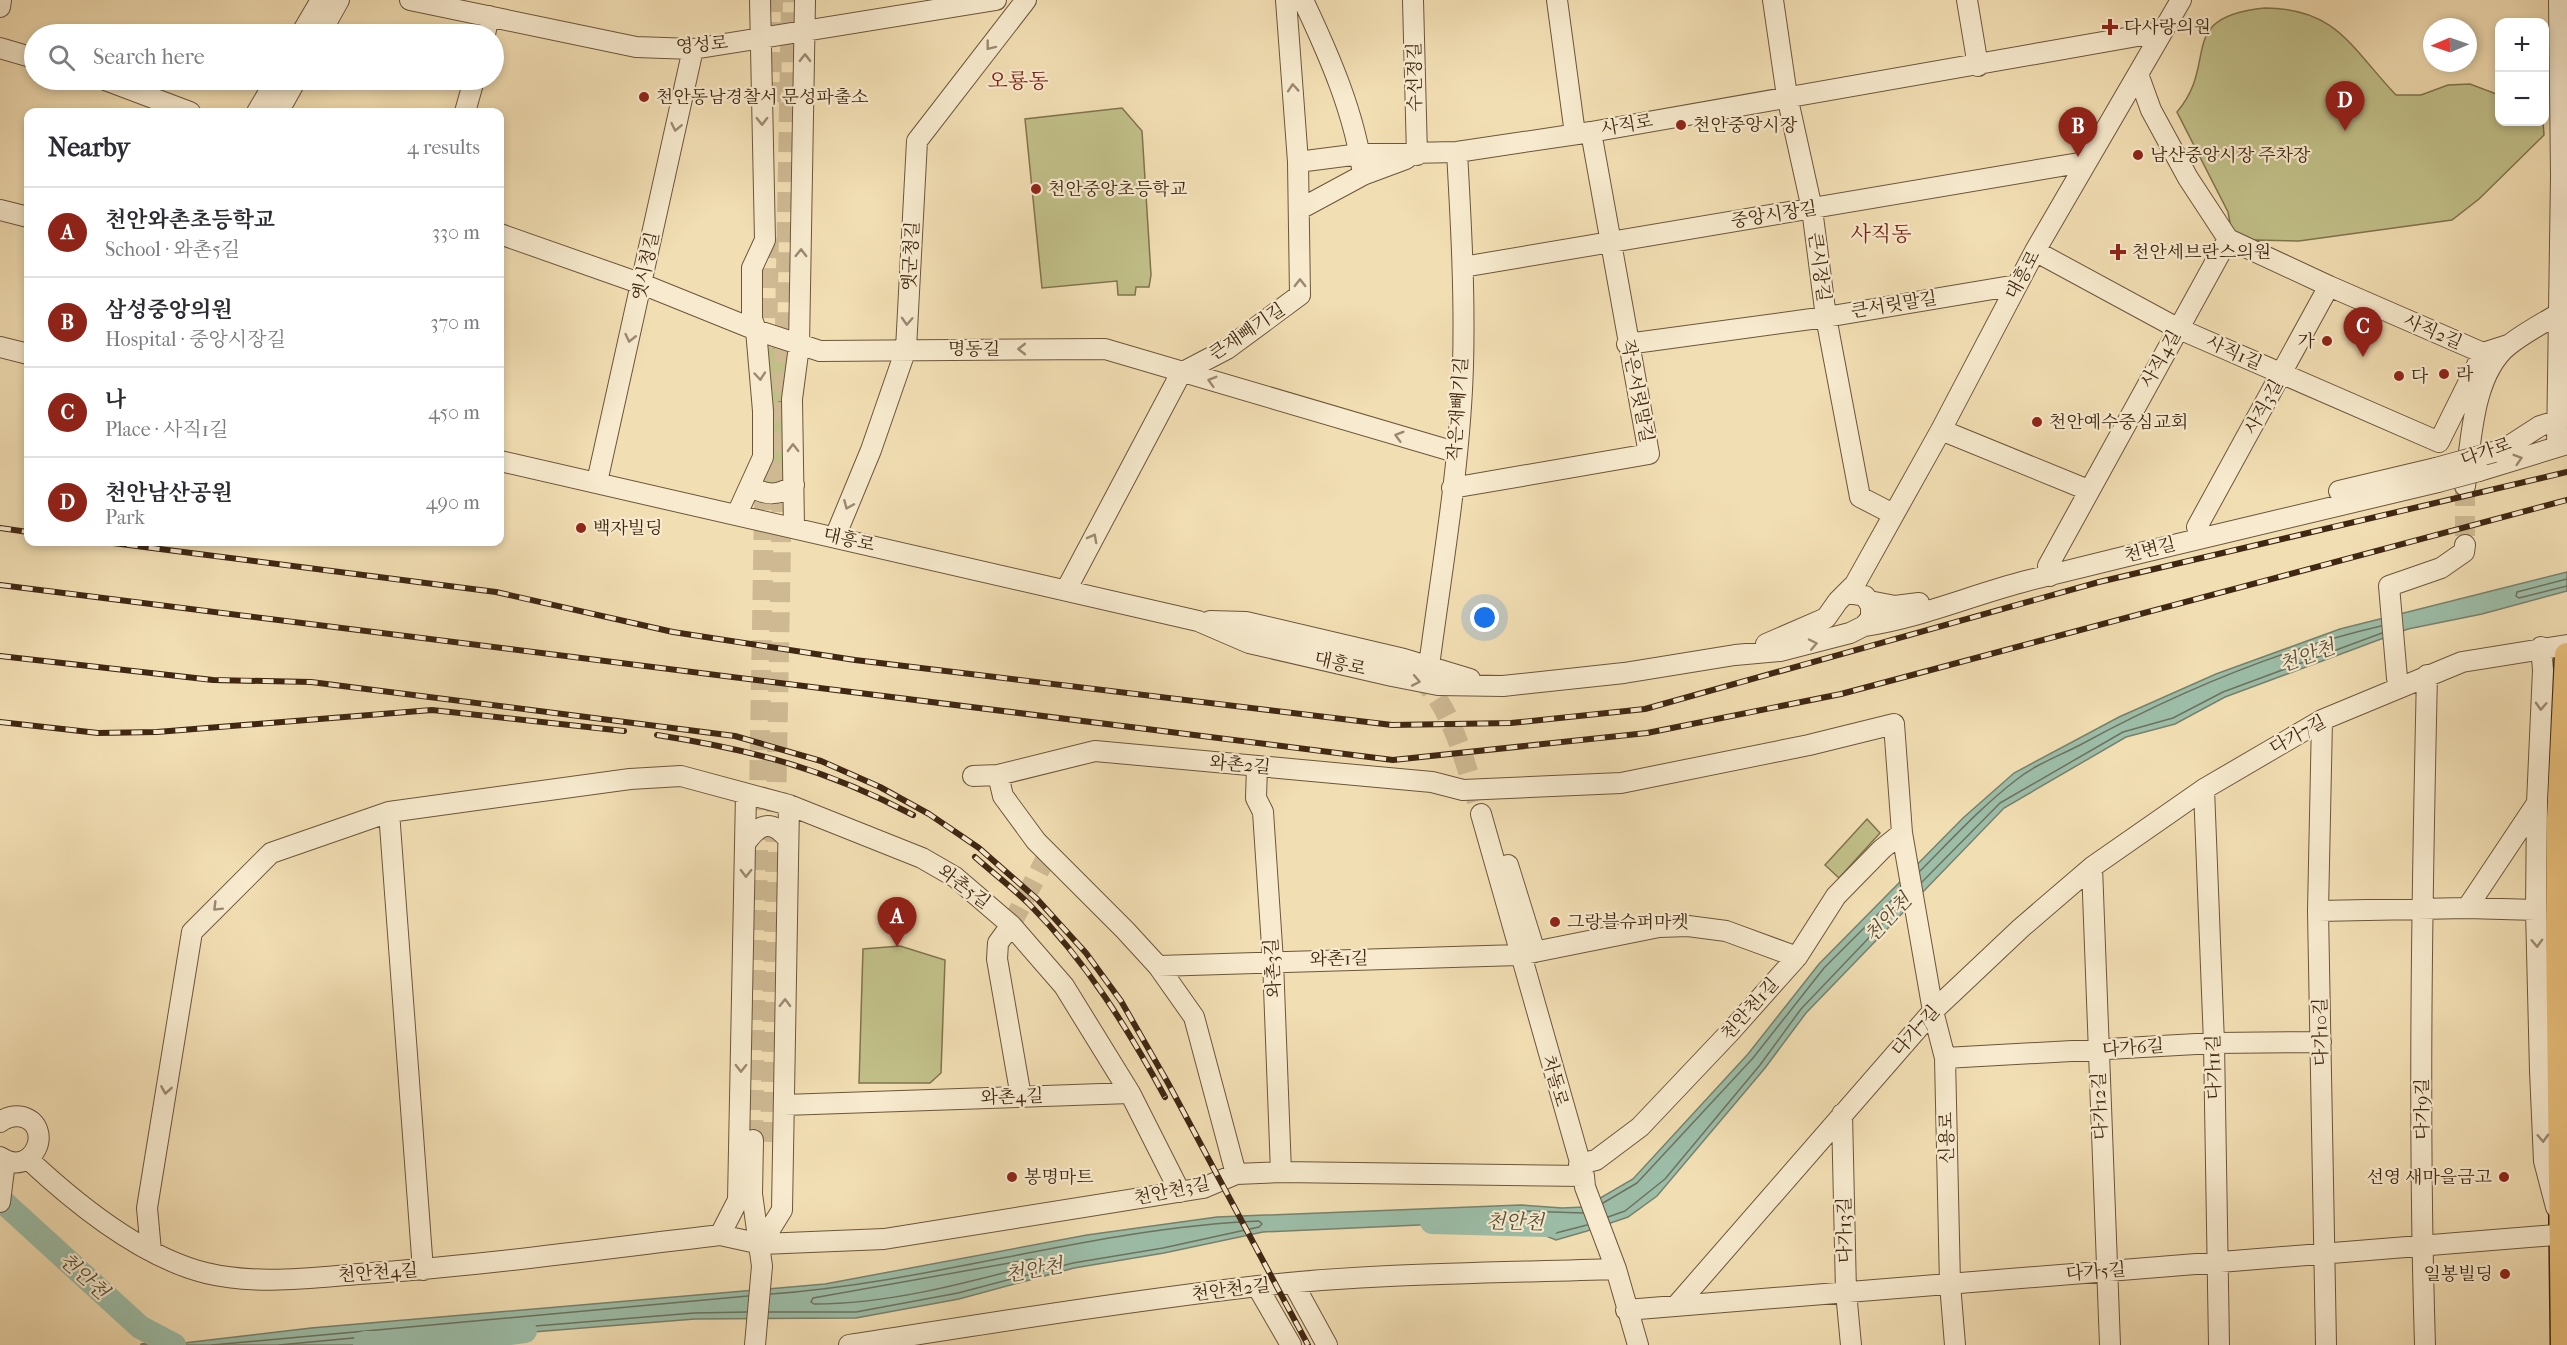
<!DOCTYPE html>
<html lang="en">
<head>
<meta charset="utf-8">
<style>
	:root { --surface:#fff; --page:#f2f2f3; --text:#2b2b33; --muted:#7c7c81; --line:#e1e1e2; --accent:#8f2418 }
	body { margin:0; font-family:"IM FELL French Canon","Noto Serif KR",serif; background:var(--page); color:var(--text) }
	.controls { position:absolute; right:18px; top:18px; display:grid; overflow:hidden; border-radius:12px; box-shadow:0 3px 9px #0003 }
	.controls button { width:54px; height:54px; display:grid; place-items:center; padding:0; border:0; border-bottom:2px solid var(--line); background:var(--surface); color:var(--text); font:30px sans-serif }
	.compass { position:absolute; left:2423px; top:18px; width:54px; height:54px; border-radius:50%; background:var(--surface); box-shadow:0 3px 9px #0003; rotate:268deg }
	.you { position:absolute; left:1485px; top:618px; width:21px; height:21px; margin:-15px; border:4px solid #fff; border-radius:50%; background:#1a73e8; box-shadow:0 0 0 9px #1a73e833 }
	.badge { display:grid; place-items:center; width:39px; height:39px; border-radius:50%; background:var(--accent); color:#fff; font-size:20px; font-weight:700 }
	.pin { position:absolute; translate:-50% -50px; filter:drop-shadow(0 2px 3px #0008) }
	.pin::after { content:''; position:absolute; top:32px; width:21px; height:18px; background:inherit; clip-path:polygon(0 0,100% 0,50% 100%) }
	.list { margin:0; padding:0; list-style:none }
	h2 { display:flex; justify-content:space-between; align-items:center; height:78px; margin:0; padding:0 24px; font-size:26px }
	h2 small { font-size:20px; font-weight:400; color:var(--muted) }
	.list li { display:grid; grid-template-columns:39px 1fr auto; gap:18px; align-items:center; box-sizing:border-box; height:90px; padding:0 24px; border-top:2px solid var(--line) }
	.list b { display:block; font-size:22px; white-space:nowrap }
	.list p { margin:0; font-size:20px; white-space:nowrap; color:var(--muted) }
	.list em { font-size:20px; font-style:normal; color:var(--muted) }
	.icon { flex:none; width:33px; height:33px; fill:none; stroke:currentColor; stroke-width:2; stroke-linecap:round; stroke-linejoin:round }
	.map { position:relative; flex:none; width:2567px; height:1345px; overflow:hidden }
	.search { position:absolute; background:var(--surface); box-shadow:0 3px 9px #0003; left:24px; top:24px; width:480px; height:66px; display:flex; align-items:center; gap:15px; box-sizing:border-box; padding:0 21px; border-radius:33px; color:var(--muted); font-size:22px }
	.panel { position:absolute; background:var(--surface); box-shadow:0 3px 9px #0003; left:24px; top:108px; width:480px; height:438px; border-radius:12px }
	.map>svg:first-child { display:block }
	.green { fill:#c1bf88; stroke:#80734e; stroke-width:1.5 }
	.water { fill:#9cbda8; stroke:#77816c; stroke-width:1.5 }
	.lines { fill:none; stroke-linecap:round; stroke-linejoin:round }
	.shore { stroke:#6e725e; stroke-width:1.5 }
	.stream { stroke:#77816c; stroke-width:4 }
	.river { stroke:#9cbda8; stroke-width:24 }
	.minor-tunnel { stroke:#ceb993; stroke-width:20; stroke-dasharray:20 10; stroke-linecap:butt }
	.minor-casing { stroke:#6c553b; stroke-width:22 }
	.major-casing { stroke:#402713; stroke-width:27 }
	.minor { stroke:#f7eace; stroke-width:20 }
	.major { stroke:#e9bf7a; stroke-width:24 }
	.rail-casing { stroke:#402713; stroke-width:6 }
	.rail { stroke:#f7eace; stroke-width:4; stroke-dasharray:11; stroke-linecap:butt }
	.minor-bridge-casing { stroke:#6c553b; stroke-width:22; stroke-linecap:butt }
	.minor-bridge { stroke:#f7eace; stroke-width:20 }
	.oneway { stroke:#9c8870 }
	.poi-dot { fill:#8f2418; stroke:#f7eace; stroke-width:2 }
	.labels { text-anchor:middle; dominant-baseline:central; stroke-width:4.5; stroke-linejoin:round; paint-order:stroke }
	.poi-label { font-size:18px; fill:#402713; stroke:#f7eace; text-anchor:start }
	.street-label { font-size:18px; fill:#402713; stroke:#f7eace }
	.water-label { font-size:20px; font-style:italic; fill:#574c38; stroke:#f7eace }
	.quarter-label { font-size:21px; fill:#7a1f14; stroke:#f7eace }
</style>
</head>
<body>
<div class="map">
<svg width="2567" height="1345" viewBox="0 0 2567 1345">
	<rect width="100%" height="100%" fill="#f2deb3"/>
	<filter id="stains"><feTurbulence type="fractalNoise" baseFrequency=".00333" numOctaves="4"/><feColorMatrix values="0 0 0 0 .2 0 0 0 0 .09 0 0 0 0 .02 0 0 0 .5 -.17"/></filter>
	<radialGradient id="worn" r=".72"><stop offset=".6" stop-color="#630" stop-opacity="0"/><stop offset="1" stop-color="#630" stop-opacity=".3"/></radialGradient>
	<!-- green -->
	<path class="green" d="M2265,8C2337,8 2352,49 2396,95H2421L2448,85L2470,84L2499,95L2500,122H2543L2544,135L2479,199L2452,220L2299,241L2255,240L2240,243L2232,233L2228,212L2177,112C2220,62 2174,17 2265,8Z
		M1122,108L1142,131L1151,275L1149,287H1136L1135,295H1118L1117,281L1042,288L1025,119Z
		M765,345L791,353L790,402H779L780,409H767Z
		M790,420L791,480L759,489L771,421Z
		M1867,819L1880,833L1839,878L1825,865Z
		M900,946L945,960L941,1073L930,1083H859L863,949Z"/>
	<!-- water -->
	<path class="water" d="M2567,572V591L2482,614L2408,629L2225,697L2175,724L2126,737L2004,808L1806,1013L1765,1068L1657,1196L1628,1217L1587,1231L1556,1240L1508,1221L1263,1232L1164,1253L1074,1268L959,1299L856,1318L695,1319L372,1345H167L311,1328L825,1284L1087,1235L1217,1217L1521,1205L1562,1208L1585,1207L1633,1179L1748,1054L1819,964L1963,818L2014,773L2119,717L2216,674L2340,629Z"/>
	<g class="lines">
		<!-- shore -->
		<path class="shore" d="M2567,579L2517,592L2516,596L2519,598L2567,586
			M1920,871C1951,840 1981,807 2016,780C2034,765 2059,756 2080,745C2174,694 2277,650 2381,626
			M1922,882L2000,803L2123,732L2173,718L2223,692L2382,633
			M1603,1203L1637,1183L1753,1058L1824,968L1901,891
			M1583,1213L1521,1211L1511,1214L1556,1233L1587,1225
			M1608,1217L1625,1211L1665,1179L1760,1065L1801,1009L1903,902
			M1032,1259L1036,1261L1034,1265C962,1284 888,1304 814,1304L811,1302L813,1298Z
			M769,1312H856L958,1293L1073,1263L1163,1248L1259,1227L1262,1224L1259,1221C1094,1228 935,1282 771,1294
			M212,1345L748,1296
			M279,1345L395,1334L398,1336L397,1345
			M405,1345L406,1339L412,1336L694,1313L747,1312"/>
		<!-- stream -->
		<path class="stream" d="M142,1345H153"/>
		<!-- river -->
		<path class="river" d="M0,1199L140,1327L174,1345
			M1432,1222L1547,1225
			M365,1343H436L525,1331"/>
		<!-- minor-tunnel -->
		<path class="minor-tunnel" d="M771,102L773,0
			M767,348L769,231
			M2465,486V545
			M1417,677C1452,700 1468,775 1481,814
			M1011,925L1048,854
			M753,1140L765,453
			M770,1142L791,0"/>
		<!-- minor casing -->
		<g class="minor-casing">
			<path id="minor" d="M410,0L636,47L693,49L996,0
				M1303,0C1329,55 1355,114 1363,175
				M1413,0L1417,155
				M1557,0L1575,134
				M1773,0L1787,96L1812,209L1826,317L1860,497L1893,514
				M1967,0L1978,66
				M0,7L1,0
				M301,34L321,0
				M320,34L339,0
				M485,34L489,16
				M0,48L34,58
				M2138,74L2151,110L2188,178L2228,239L2329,286L2483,353
				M105,80L190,112
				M257,112L276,80
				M278,112L296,80
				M465,112L474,80
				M1298,162L1360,154L1457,152L1591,132L2160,32
				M1300,209L1363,175L1406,159
				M0,210L28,217
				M500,234L642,284L756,330L820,351L1105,349L1455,452
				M2035,251L2177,328L2439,442L2483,353L2508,345
				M1463,267L2085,162
				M1627,344L1826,317L2017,285
				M0,347L28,354
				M1941,430L2088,490
				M2557,447L2561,176L2559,0
				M2494,452L2506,448L2540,426L2567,418
				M500,461L1198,621L1249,643L1392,676L1438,685L1503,686L1624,673L1735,655L1780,651L1850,633L1864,626L1871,618V606L1865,596L1847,593
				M2479,471L2567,444
				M597,482L693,49
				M750,486C766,496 779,496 794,485
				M2465,486C2471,443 2472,374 2509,345C2524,333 2543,323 2560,313L2567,311
				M1452,488L1649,454L1591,132
				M2339,491L2436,468
				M737,514L763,457V411L756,330L752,319V268L765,240L760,0
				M794,527L792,399L799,346L805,0
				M2197,527L2329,286
				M835,537L871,450L906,349L917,141L1026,0
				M2050,576L2048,566L2228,239
				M1066,590L1181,373L1227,349L1300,295L1298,162L1286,0
				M1869,601L1895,606L1919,603
				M1210,621L1246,622L1404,659L1470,679
				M1864,626C1919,618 1972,595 2026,581C2163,547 2300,514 2438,482
				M1766,644L1826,618L1838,601L1855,584L1941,430L2035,251L2181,0
				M2541,647L2543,670L2537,803L2536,910L2540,1071L2544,1161L2556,1207
				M1429,666C1442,567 1460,466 1463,366C1465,294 1461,223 1457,152
				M2401,687L2397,678L2389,586L2441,568L2464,552L2465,545
				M2322,720L2318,911L2326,1345
				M1257,766L1256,798L1263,812L1273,961L1281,1172
				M998,775L1003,796L1036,841L1125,930L1158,966L1194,1017L1236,1174
				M973,776L998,775L1095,751L1432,782L1463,790L1621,783L1809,745L1894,724L1902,833L1933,1011L1945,1058L1950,1284L1955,1345
				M2204,789L2214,1043L2219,1345
				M1481,814L1584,1176L1585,1187L1616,1269L1638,1345
				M747,841C760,823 772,820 788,839
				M1508,865L1535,952
				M2092,867L2110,1345
				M2467,908L2537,803
				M2318,911L2467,908L2536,910
				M1011,925L1064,986L1130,1093
				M1158,966L1519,955L1659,927L1688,926L1726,931L1797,957
				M1945,1058L2214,1043L2321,1042
				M784,1105L1130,1093L1180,1192
				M1842,1114L1846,1292L1851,1345
				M0,1122C7,1117 14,1115 23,1117C55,1127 33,1179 0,1157
				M753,1140L752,1194L762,1266L755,1345
				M28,1159C76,1204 141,1257 206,1273C255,1285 309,1278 359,1274C480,1266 600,1249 720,1235L761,1244L884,1239L1203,1188L1236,1174L1281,1172L1584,1176
				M1579,1164L1596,1160L1640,1127L1731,1031L1797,957L1836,896L1882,849L1902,833
				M0,1202L5,1161
				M720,1235L738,1200L746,794
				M761,1244L782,1210L789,805
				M151,1251L147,1208L192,932L271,853L389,812
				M423,1270L389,812L630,779L681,776L789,805L922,858L955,877L1011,925L998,943L997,959L1021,1097
				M1293,1283L1327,1345
				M1257,1286L1291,1345
				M1676,1306L1933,1011L2021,928L2092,867L2204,789L2322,720L2462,662L2567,645
				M1626,1310L2567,1234
				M849,1345C985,1324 1121,1302 1258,1286C1376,1273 1497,1273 1616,1269
				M2425,1345C2418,1122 2422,898 2427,675"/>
		</g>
		<!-- major casing -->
		<g class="major-casing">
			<path id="major" d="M2563,1345L2558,930L2559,819L2567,655"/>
		</g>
		<!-- minor -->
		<use href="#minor" class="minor"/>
		<!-- major -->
		<use href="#major" class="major"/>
		<!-- rail casing -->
		<g class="rail-casing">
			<path id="rail" d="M0,528L28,532
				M105,542L496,592L673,632L855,660L1392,725L1511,723L1645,709L2099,582L2567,472
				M0,585L1393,760L1647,733L1841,694L2567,500
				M0,656L213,680L311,682L735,736L821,761L880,787L929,814L979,848L1037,899L1086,953L1121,1001L1168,1083L1308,1345
				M0,722L98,733L157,732L432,710L624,731
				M657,735C753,750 826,769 913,815
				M975,857C993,873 1013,888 1030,905C1086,961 1128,1029 1165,1097"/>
		</g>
		<!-- rail -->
		<use href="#rail" class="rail"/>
		<!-- minor-bridge casing -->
		<g class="minor-bridge-casing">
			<path id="minor-bridge" d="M2436,468L2494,452
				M2438,482L2479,471"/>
		</g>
		<!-- minor-bridge -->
		<use href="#minor-bridge" class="minor-bridge"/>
	</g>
	<!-- one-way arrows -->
	<defs><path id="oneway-chevron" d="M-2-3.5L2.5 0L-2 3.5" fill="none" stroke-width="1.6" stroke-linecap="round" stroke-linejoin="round" transform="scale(1.5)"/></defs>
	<g class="oneway">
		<use href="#oneway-chevron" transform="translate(990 46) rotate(128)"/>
		<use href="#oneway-chevron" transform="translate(805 58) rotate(-89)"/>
		<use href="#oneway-chevron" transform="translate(1293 88) rotate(-94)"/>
		<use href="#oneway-chevron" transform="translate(762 121) rotate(89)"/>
		<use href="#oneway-chevron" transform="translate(676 127) rotate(102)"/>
		<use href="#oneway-chevron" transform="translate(801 253) rotate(-89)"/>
		<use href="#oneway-chevron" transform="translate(1300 283) rotate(-90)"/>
		<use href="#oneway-chevron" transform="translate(907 321) rotate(93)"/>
		<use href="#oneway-chevron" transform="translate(630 338) rotate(103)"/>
		<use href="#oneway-chevron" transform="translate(1022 349) rotate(-180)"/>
		<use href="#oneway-chevron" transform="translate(760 376) rotate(85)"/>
		<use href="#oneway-chevron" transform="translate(1212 381) rotate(-164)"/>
		<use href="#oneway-chevron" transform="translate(1399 436) rotate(-164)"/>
		<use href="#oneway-chevron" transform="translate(793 448) rotate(-91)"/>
		<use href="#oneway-chevron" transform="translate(2518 459) rotate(-17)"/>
		<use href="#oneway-chevron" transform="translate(848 505) rotate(113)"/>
		<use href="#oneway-chevron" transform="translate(1093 538) rotate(-62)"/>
		<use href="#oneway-chevron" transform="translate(1813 644) rotate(-12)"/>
		<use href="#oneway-chevron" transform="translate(1416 681) rotate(11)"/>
		<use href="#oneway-chevron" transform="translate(2541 706) rotate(93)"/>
		<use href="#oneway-chevron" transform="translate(746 873) rotate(91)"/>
		<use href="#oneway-chevron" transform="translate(217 907) rotate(135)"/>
		<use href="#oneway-chevron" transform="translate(2537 943) rotate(88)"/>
		<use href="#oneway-chevron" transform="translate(785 1003) rotate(-89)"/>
		<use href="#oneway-chevron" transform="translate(741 1068) rotate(91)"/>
		<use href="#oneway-chevron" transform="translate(166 1090) rotate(99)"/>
		<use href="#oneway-chevron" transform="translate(2543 1138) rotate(88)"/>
	</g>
	<!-- markers -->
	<g class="poi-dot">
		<path d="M2107 18h6v6h6v6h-6v6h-6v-6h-6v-6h6z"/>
		<circle cx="644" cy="97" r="6"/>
		<circle cx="1681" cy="125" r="6"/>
		<circle cx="2138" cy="155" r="6"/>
		<circle cx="1036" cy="189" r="6"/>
		<path d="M2115 243h6v6h6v6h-6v6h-6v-6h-6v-6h6z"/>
		<circle cx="2327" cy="341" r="6"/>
		<circle cx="2444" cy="374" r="6"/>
		<circle cx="2399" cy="376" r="6"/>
		<circle cx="2037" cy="422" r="6"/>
		<circle cx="581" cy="528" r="6"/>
		<circle cx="1555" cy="922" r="6"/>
		<circle cx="1012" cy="1177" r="6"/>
		<circle cx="2504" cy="1177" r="6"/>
		<circle cx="2505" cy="1274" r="6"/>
	</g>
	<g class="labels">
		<!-- poi labels -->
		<g class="poi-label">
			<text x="2124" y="27">다사랑의원</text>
			<text x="656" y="97">천안동남경찰서 문성파출소</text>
			<text x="1693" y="125">천안중앙시장</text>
			<text x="2150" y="155">남산중앙시장 주차장</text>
			<text x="1048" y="189">천안중앙초등학교</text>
			<text x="2132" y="252">천안세브란스의원</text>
			<text x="2315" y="341" text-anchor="end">가</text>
			<text x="2456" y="374">라</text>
			<text x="2411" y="376">다</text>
			<text x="2049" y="422">천안예수중심교회</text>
			<text x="593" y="528">백자빌딩</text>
			<text x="1567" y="922">그랑블슈퍼마켓</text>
			<text x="1024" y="1177">봉명마트</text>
			<text x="2492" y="1177" text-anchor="end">선영 새마을금고</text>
			<text x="2493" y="1274" text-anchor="end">일봉빌딩</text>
		</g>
		<!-- street labels -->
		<g class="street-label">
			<text transform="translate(702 45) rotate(-5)">영성로</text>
			<text transform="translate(1415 77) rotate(-91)">수선정길</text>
			<text transform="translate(1627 125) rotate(-10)">사직로</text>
			<text transform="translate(1774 215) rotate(-9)">중앙시장길</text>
			<text transform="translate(911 256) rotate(-87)">옛군청길</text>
			<text transform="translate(646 266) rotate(-78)">옛시청길</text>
			<text transform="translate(1819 267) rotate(82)">큰시장길</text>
			<text transform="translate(2023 275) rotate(-62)">대흥로</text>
			<text transform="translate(1894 305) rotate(-9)">큰서릿말길</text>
			<text transform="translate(1247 332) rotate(-34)">큰재빼기길</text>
			<text transform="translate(2433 332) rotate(23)">사직2길</text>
			<text x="974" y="349">명동길</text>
			<text transform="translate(2234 353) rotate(24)">사직1길</text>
			<text transform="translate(2161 359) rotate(-61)">사직4길</text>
			<text transform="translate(1637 391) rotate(79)">작은서릿말길</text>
			<text transform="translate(2264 407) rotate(-61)">사직3길</text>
			<text transform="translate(1458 409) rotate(-86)">작은재빼기길</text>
			<text transform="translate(2486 452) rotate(-19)">다가로</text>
			<text transform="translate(849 540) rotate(13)">대흥로</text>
			<text transform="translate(2150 550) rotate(-14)">천변길</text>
			<text transform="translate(1340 664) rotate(13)">대흥로</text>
			<text transform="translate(2298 735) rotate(-29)">다가7길</text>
			<text transform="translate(1240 765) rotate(5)">와촌2길</text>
			<text transform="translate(964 887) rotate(37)">와촌5길</text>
			<text transform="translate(1339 959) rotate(-1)">와촌1길</text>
			<text transform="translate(1273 968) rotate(-93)">와촌3길</text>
			<text transform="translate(1750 1009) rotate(-48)">천안천1길</text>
			<text transform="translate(1916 1031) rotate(-48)">다가7길</text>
			<text transform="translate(2321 1032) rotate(-91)">다가10길</text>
			<text transform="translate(2133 1048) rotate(-4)">다가6길</text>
			<text transform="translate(2214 1067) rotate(-91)">다가11길</text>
			<text transform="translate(1555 1081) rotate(74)">차돌로</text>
			<text transform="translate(1012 1097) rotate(-2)">와촌4길</text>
			<text transform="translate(2100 1106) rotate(-92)">다가12길</text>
			<text transform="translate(2422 1109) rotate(-90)">다가9길</text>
			<text transform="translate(1947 1138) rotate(-91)">신용로</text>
			<text transform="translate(1172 1191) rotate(-12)">천안천3길</text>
			<text transform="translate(1845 1230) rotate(-91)">다가13길</text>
			<text transform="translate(2096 1272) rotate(-5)">다가5길</text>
			<text transform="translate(378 1273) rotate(-4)">천안천4길</text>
			<text transform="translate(1231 1290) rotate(-7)">천안천2길</text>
		</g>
		<!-- water labels -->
		<g class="water-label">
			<text transform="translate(2307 656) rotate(-20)">천안천</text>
			<text transform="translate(1888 918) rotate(-47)">천안천</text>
			<text transform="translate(1515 1222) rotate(1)">천안천</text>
			<text transform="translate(1034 1270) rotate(-10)">천안천</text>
			<text transform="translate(84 1276) rotate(42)">천안천</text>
		</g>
		<!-- quarter labels -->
		<g class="quarter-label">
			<text x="1018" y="81">오룡동</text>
			<text x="1881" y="234">사직동</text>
		</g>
	</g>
	<rect width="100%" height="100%" filter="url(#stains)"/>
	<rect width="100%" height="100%" fill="url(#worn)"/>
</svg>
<div class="controls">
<button>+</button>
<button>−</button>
</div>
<svg class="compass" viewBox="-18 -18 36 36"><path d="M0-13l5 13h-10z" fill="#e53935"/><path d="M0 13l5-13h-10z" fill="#7c7c81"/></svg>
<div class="you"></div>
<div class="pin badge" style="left:897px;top:947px">A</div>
<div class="pin badge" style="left:2078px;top:157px">B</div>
<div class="pin badge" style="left:2363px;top:357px">C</div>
<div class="pin badge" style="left:2345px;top:131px">D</div>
<div class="search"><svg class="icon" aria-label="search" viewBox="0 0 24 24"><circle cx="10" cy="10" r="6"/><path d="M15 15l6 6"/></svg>Search here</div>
<section class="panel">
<h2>Nearby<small>4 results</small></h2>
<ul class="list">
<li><span class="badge">A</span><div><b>천안와촌초등학교</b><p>School · 와촌5길</p></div><em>330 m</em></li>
<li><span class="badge">B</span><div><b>삼성중앙의원</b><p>Hospital · 중앙시장길</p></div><em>370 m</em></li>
<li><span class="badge">C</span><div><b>나</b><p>Place · 사직1길</p></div><em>450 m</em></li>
<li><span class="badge">D</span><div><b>천안남산공원</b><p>Park</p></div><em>490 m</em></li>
</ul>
</section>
</div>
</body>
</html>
